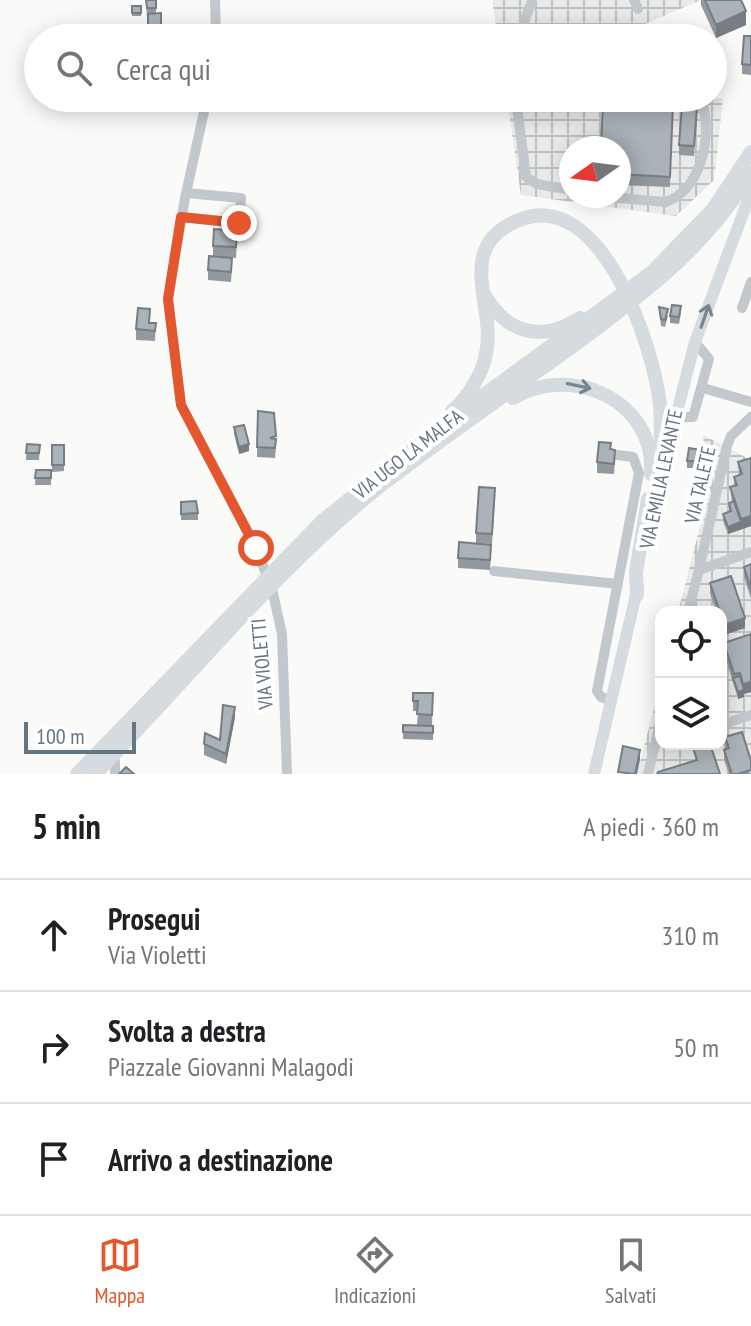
<!DOCTYPE html>
<html lang="it">
<head>
<meta charset="utf-8">
<style>
	:root { --surface:#fff; --page:#f6f6f6; --text:#202124; --muted:#757577; --line:#e0e0e0; --accent:#e4572e }
	body { margin:0; font-family:"PT Sans Narrow",sans-serif; background:var(--page); color:var(--text) }
	.controls { position:absolute; right:24px; bottom:24px; display:grid; overflow:hidden; border-radius:16px; box-shadow:0 4px 20px #0003 }
	.controls button { width:72px; height:72px; display:grid; place-items:center; padding:0; border:0; border-bottom:2px solid var(--line); background:var(--surface); color:var(--text); font:40px sans-serif }
	.compass { position:absolute; left:559px; top:136px; width:72px; height:72px; border-radius:50%; background:var(--surface); box-shadow:0 4px 20px #0003; rotate:256deg }
	.scale { position:absolute; left:24px; bottom:20px; width:112px; box-sizing:border-box; padding-left:8px; border:4px solid #657683; border-top:0; font-size:22px; line-height:28px; white-space:nowrap; color:#657683; -webkit-text-stroke:6px #fff; paint-order:stroke }
	.stop { position:absolute; width:24px; height:24px; margin:-18px; border:6px solid #e4572e; border-radius:50%; background:#fff }
	.stop.end { background:#e4572e; border-color:#fff; box-shadow:0 2px 8px #0008 }
	.list { margin:0; padding:0; list-style:none }
	h2 { display:flex; justify-content:space-between; align-items:center; height:104px; margin:0; padding:0 32px; font-size:34px }
	h2 small { font-size:26px; font-weight:400; color:var(--muted) }
	.list li { display:grid; grid-template-columns:52px 1fr auto; gap:24px; align-items:center; box-sizing:border-box; height:112px; padding:0 32px; border-top:2px solid var(--line) }
	.list b { display:block; font-size:30px; white-space:nowrap }
	.list p { margin:0; font-size:26px; white-space:nowrap; color:var(--muted) }
	.list em { font-size:26px; font-style:normal; color:var(--muted) }
	.icon { flex:none; width:44px; height:44px; fill:none; stroke:currentColor; stroke-width:2; stroke-linecap:round; stroke-linejoin:round }
	.map { position:relative; flex:none; width:751px; height:774px; overflow:hidden }
	.search { position:absolute; background:var(--surface); box-shadow:0 4px 20px #0003; left:24px; right:24px; top:24px; height:88px; display:flex; align-items:center; gap:20px; box-sizing:border-box; padding:0 28px; border-radius:44px; color:var(--muted); font-size:30px }
	.sheet { height:440px; background:var(--surface) }
	nav { display:flex; justify-content:space-around; align-items:center; box-sizing:border-box; height:112px; border-top:2px solid var(--line); background:var(--surface); font-size:22px; color:var(--muted) }
	nav a { display:grid; justify-items:center; gap:4px }
	nav .on { color:var(--accent) }
	.map>svg:first-child { display:block }
	.industrial { fill:url(#industrial-grid); fill-rule:evenodd }
	.water { fill:url(#water-rules) }
	.lines { fill:none; stroke-linecap:round; stroke-linejoin:round }
	.minor { stroke:#c3c8cc; stroke-width:10 }
	.major { stroke:#d6dbdf; stroke-width:12 }
	.highway { stroke:#d6dbdf; stroke-width:14 }
	.wall { fill:#929a9f }
	.shaded-wall { fill:#777d82 }
	.building { fill:#aab3b9; stroke:#777d82; stroke-width:2 }
	.oneway { stroke:#768591 }
	.route { stroke:#e4572e; stroke-width:10 }
	.labels { text-anchor:middle; dominant-baseline:central; stroke-width:8; stroke-linejoin:round; paint-order:stroke }
	.street-label { font-size:20px; fill:#657683; stroke:#fff }
</style>
</head>
<body>
<div class="map">
<svg width="751" height="774" viewBox="0 0 751 774">
	<defs>
		<pattern id="industrial-grid" width="8" height="8" patternUnits="userSpaceOnUse" patternTransform="scale(2)"><rect width="8" height="8" fill="#e8e9e9"/><path d="M0 4h8M4 0v8" fill="none" stroke="#c0c1c2"/></pattern>
		<pattern id="water-rules" width="6" height="5" patternUnits="userSpaceOnUse" patternTransform="scale(2)"><rect width="6" height="5" fill="#bbc7cb"/><path d="M0 2.5h6" fill="none" stroke="#9ca6aa"/></pattern>
	</defs>
	<rect width="100%" height="100%" fill="#fafaf8"/>
	<!-- industrial -->
	<path class="industrial" d="M492,0H701L613,38H498Z
		M507,98H723L714,180L676,216L521,195ZM571,148H619V196H571Z
		M703,435L751,460V774H637L661,681V744H721V612H678L709,492Z"/>
	<!-- water -->
	<path class="water" d="M102,98H153V106L102,108Z"/>
	<g class="lines">
		<!-- minor -->
		<path class="minor" d="M215,0L216,38
			M634,0L638,9
			M518,38L532,1
			M207,98L185,198L168,299L181,405L256,548L272,589L282,634L287,774
			M516,98L526,177L537,184L571,190
			M516,101L614,103
			M596,196L666,202C701,189 710,142 704,109L662,105
			M181,217L239,223L241,198L186,193
			M742,308L751,282
			M703,388L751,402
			M674,417H693L709,359L695,342
			M699,570L727,446L731,436L751,417
			M494,571L618,584
			M688,612L699,570L751,552
			M612,701L601,697L597,691L639,473L633,457L617,455
			M721,725L751,715
			M115,774V762
			M648,774L661,719"/>
		<!-- major -->
		<path class="major" d="M664,463L695,342L751,192
			M594,774L638,586"/>
		<!-- highway -->
		<path class="highway" d="M484,294C507,334 541,343 580,318
			M513,398C571,363 656,400 651,474
			M452,411C467,399 483,373 486,354C497,306 452,247 519,220C602,186 654,348 660,405C663,440 658,474 654,508
			M637,595L636,572L648,499
			M77,774L322,521L448,421L651,273L713,209L751,152
			M95,774C191,677 276,568 384,483C448,434 515,388 580,341C646,292 708,245 751,173"/>
	</g>
	<!-- wall -->
	<path class="wall" d="M146,0H156V14L161,13V38H148Z
		M701,0H741L746,25L716,38L701,5Z
		M132,6H141V16H132Z
		M751,36V75L742,74V64Z
		M242,98H259L258,105L242,102Z
		M270,98H277L276,105L270,104Z
		M673,104L670,187L619,185V148Z
		M697,117L694,156L679,155V145Z
		M237,241L236,258L213,256V246Z
		M232,268L231,282L208,280V270Z
		M659,307L668,316L665,327L661,326Z
		M681,313L679,324L670,323V316Z
		M150,323H156L155,341L136,340V329Z
		M258,411L276,446L275,458L257,457Z
		M234,427L249,451L239,454L234,434Z
		M27,444L40,445L39,460H26Z
		M52,445H64V471L52,472Z
		M611,449L615,460L614,474L597,473V462Z
		M701,457L700,468H687V461Z
		M751,458V526L728,534L723,521V514L729,512V503L732,502L730,487L734,486V477L739,475L738,462Z
		M36,470H51V485H35Z
		M495,499L492,544L476,543V533Z
		M181,502L198,513V520H181Z
		M491,555L490,570L458,568V558Z
		M751,564V599L744,577V567Z
		M710,583L745,628L721,636V612H716L710,593Z
		M751,634V692L744,694V697L738,699L724,653V643Z
		M413,693H433L432,725H417L418,711H413Z
		M235,717L226,764L204,755V744L220,740Z
		M403,725L433,726V740L403,739Z
		M725,737L751,774H729L724,760Z"/>
	<!-- shaded-wall -->
	<path class="shaded-wall" d="M746,11V25L716,38V25Z
		M249,444V451L239,454V447Z
		M751,516V526L728,534V527L741,522V519Z
		M745,618V628L721,636V626Z
		M751,682V692L744,694V697L738,699V692L743,690V684Z
		M724,690V700L721,701V691Z
		M235,707V717L226,764V754Z
		M640,750V760L637,774H635Z"/>
	<!-- building -->
	<path class="building" d="M146,0H156V8H147Z
		M705,0H741L746,11L716,25Z
		M132,6H141V13H132Z
		M161,13V37H148V14Z
		M744,36H751V65L742,64Z
		M603,102L673,104L670,177L619,174V148H601Z
		M682,106L697,107L694,146L679,145Z
		M214,229L237,231L236,247L213,246Z
		M209,256L232,258L231,272L208,270Z
		M672,305L681,306L679,317L670,316Z
		M659,307L668,309L665,320L661,319Z
		M138,308L150,309L149,323H156L155,331L136,329Z
		M258,411L274,413L276,436L270,438L276,439L275,448L257,447Z
		M244,425L249,444L239,447L234,427Z
		M599,442L611,443L610,449L615,450L614,464L597,462Z
		M27,444L40,445L39,453H26Z
		M52,445H64V465H52Z
		M689,448L701,450L700,461H687Z
		M751,458V516L741,519L730,487L737,485L734,477L742,474L738,462Z
		M36,470H51V478H35Z
		M479,487L495,488L492,534L476,533Z
		M196,501L198,513L181,514V502Z
		M734,501L741,522L728,527L723,514L731,511L729,503Z
		M459,542L491,545L490,560L458,558Z
		M751,564V589L744,567Z
		M731,576L745,618L721,626V612H720L710,583Z
		M751,634V682L743,684L740,673L734,674L724,643Z
		M740,676L744,690L738,692L733,678Z
		M413,693H433L432,715L417,714L418,701H413Z
		M223,705L235,707L226,754L204,744L205,733L220,740Z
		M403,725L433,726V733L403,732Z
		M742,732L751,761V770L738,774H732L724,750L729,748L725,737Z
		M705,744H710L720,774H657L658,772L697,760L693,748Z
		M623,746L640,750L635,774L618,772Z
		M126,767L134,774H119Z"/>
	<!-- one-way arrows -->
	<defs><path id="oneway-shaft" d="M-6 0H5M1.5-3L5.5 0L1.5 3" fill="none" stroke-width="1.6" stroke-linecap="round" stroke-linejoin="round" transform="scale(2)"/></defs>
	<g class="oneway">
		<use href="#oneway-shaft" transform="translate(705 316) rotate(-71)"/>
		<use href="#oneway-shaft" transform="translate(579 386) rotate(12)"/>
	</g>
	<g class="lines">
		<!-- route -->
		<path class="route" d="M239,223L181,217L168,299L181,405L256,548"/>
	</g>
	<g class="labels">
		<!-- street labels -->
		<g class="street-label">
			<text transform="translate(408 454) rotate(-38)">VIA UGO LA MALFA</text>
			<text transform="translate(661 479) rotate(-78)">VIA EMILIA LEVANTE</text>
			<text transform="translate(700 485) rotate(-77)">VIA TALETE</text>
			<text transform="translate(262 664) rotate(-95)">VIA VIOLETTI</text>
		</g>
	</g>
</svg>
<div class="controls">
<button><svg class="icon" aria-label="locate" viewBox="0 0 24 24"><circle cx="12" cy="12" r="6"/><path d="M12 2v4M12 18v4M2 12h4M18 12h4"/></svg></button>
<button><svg class="icon" aria-label="layers" viewBox="0 0 24 24"><path d="M12 4l9 5-9 5-9-5zM3 14l9 5 9-5"/></svg></button>
</div>
<svg class="compass" viewBox="-18 -18 36 36"><path d="M0-13l5 13h-10z" fill="#e53935"/><path d="M0 13l5-13h-10z" fill="#757577"/></svg>
<div class="scale">100 m</div>
<div class="stop" style="left:256px;top:548px"></div>
<div class="stop end" style="left:239px;top:223px"></div>
<div class="search"><svg class="icon" aria-label="search" viewBox="0 0 24 24"><circle cx="10" cy="10" r="6"/><path d="M15 15l6 6"/></svg>Cerca qui</div>
</div>
<section class="sheet">
<h2>5 min<small>A piedi · 360 m</small></h2>
<ul class="list">
<li><svg class="icon" aria-label="ahead" viewBox="0 0 24 24"><path d="M12 20V5M6 11l6-6 6 6"/></svg><div><b>Prosegui</b><p>Via Violetti</p></div><em>310 m</em></li>
<li><svg class="icon" aria-label="right" viewBox="0 0 24 24"><path d="M7 20v-9h11M14 6l5 5-5 5"/></svg><div><b>Svolta a destra</b><p>Piazzale Giovanni Malagodi</p></div><em>50 m</em></li>
<li><svg class="icon" aria-label="arrive" viewBox="0 0 24 24"><path d="M6 21V4h12l-3 4 3 4H6"/></svg><div><b>Arrivo a destinazione</b></div></li>
</ul>
</section>
<nav>
<a class="on"><svg class="icon" aria-label="map" viewBox="0 0 24 24"><path d="M3 6l6-2 6 2 6-2v14l-6 2-6-2-6 2zM9 4v14M15 6v14"/></svg>Mappa</a>
<a><svg class="icon" aria-label="directions" viewBox="0 0 24 24"><path d="M12 3l9 9-9 9-9-9zM9 14v-3h6M13 9l2 2-2 2"/></svg>Indicazioni</a>
<a><svg class="icon" aria-label="saved" viewBox="0 0 24 24"><path d="M7 4h10v16l-5-4-5 4z"/></svg>Salvati</a>
</nav>
</body>
</html>
